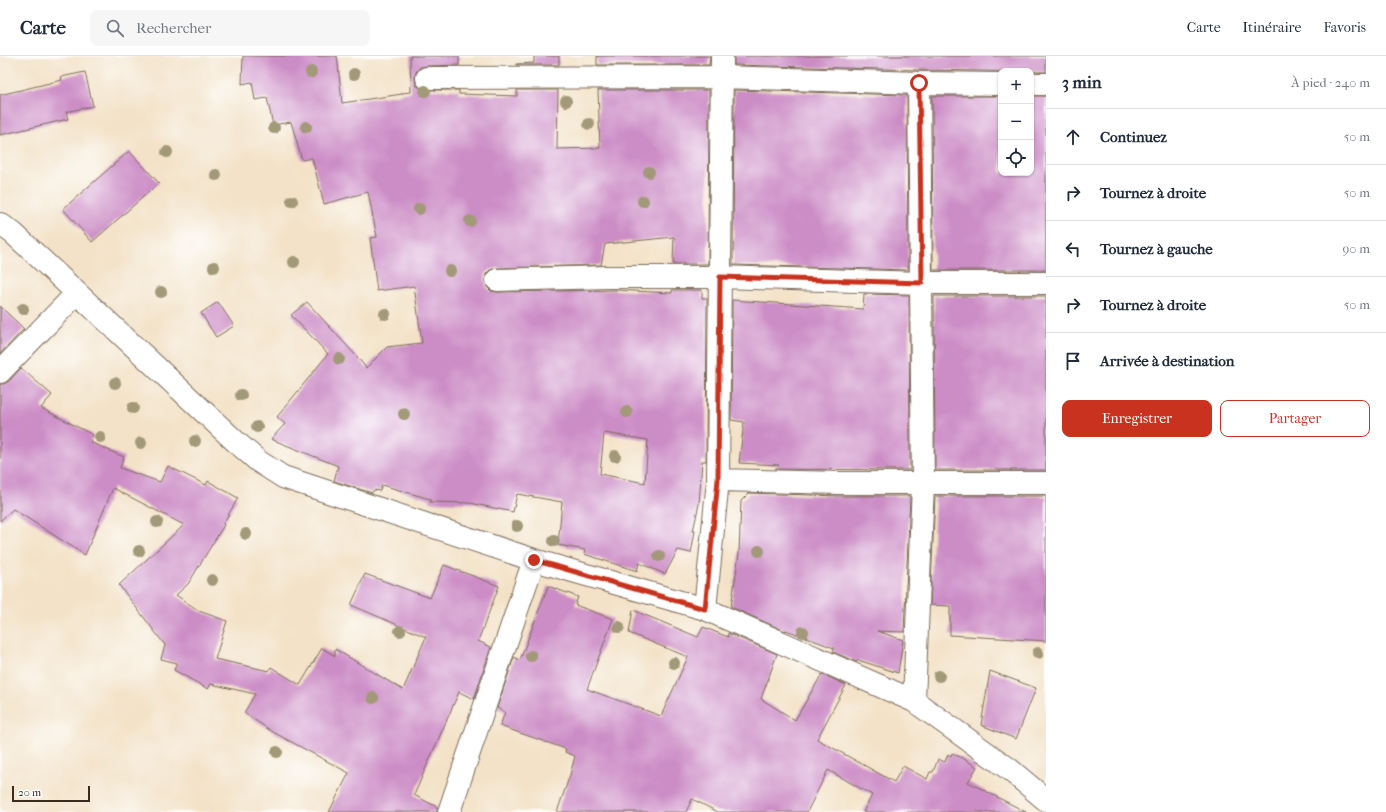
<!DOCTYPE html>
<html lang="fr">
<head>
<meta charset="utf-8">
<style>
	:root { --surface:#fff; --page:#f6f6f7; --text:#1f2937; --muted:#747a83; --line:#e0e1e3; --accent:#c8321e }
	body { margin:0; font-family:"IM FELL French Canon",serif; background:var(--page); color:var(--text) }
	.controls { position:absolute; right:12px; top:12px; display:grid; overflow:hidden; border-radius:8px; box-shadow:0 1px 3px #0004 }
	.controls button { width:36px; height:36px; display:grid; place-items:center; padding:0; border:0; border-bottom:1px solid var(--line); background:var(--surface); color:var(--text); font:20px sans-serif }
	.scale { position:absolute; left:12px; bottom:10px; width:78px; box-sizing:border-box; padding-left:4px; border:2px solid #3b2a1e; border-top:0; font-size:11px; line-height:14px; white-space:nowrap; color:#3b2a1e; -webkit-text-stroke:3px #fff; paint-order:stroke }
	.stop { position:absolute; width:12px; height:12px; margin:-9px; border:3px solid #c8321e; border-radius:50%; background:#fff }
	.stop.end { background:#c8321e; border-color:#fff; box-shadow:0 1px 4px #0008 }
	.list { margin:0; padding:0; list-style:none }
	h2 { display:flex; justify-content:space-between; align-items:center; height:52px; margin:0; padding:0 16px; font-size:17px }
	h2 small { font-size:13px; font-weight:400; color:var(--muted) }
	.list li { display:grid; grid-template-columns:26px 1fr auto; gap:12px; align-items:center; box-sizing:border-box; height:56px; padding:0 16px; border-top:1px solid var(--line) }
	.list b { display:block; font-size:15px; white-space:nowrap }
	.list em { font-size:13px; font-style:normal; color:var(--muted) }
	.actions { display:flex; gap:8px; padding:12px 16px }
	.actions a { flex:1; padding:9px 0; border:1px solid var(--accent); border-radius:8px; text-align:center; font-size:14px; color:var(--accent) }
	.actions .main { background:var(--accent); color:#fff }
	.icon { flex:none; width:22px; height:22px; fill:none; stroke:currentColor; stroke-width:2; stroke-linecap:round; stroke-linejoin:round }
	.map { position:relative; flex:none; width:1046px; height:756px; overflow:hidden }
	header { display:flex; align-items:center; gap:24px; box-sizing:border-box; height:56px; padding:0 20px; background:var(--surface); border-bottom:1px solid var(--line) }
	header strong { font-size:19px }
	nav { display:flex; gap:22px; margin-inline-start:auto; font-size:14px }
	.search { width:280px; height:36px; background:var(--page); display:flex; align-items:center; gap:10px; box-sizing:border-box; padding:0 14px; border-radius:8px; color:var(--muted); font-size:15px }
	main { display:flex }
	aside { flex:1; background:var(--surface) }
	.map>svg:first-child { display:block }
	.building { fill:#cc8dc6; fill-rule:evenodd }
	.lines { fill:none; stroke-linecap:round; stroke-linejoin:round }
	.minor-casing { stroke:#7b6a59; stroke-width:24 }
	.minor { stroke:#fff; stroke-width:22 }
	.tree { fill:#a29978 }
	.route { stroke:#c8321e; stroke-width:5 }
</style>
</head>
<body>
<header>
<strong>Carte</strong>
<div class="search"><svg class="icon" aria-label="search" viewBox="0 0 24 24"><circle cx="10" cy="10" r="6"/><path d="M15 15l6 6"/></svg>Rechercher</div>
<nav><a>Carte</a><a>Itinéraire</a><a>Favoris</a></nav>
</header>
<main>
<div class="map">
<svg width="1046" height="756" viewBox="0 0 1046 756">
	<rect width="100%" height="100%" fill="#fff"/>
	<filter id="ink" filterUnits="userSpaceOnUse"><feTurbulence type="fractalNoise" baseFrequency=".025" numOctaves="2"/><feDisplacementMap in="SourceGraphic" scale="8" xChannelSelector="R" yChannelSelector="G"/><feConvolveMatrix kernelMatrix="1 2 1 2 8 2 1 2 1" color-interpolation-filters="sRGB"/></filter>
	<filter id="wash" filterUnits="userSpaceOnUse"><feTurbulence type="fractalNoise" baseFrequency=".012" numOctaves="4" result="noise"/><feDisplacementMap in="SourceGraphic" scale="16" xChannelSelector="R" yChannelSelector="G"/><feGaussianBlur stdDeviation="0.9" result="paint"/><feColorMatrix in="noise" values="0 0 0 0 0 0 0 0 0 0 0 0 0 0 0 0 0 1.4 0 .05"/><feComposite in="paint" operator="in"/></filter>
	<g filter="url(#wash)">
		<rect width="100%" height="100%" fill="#f3e2c7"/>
		<g id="blocks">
			<!-- building -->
			<path class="building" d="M243,0H337L342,47L402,38V37L411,36L410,0H459V9L427,10L420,11L416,16L415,22L416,29L421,33L427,34H459V38L517,40V34H558L557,93L600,92L598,34H709L708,208H673L674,181L605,188L601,209L497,212L490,214L486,218L485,224L487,231L491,235L497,236L615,234L672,237V234H702V242H707L706,405H702L699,448L693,475H695L691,497L678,494L665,518L639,507L637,515L584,498L585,494L558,489L562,446L517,438L513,456L470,447L430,446V443L382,429L380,435L374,434L372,437L334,425L338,410L271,383L285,368L277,361L328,298L291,259L307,246L359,303L366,312L387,291L422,287L414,230L377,235L370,182L377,181L368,136L324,148L312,102L302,104L291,66L273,69L267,42L255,44L252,26L242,28ZM604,377L648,384L645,427L600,418Z
				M534,0H559V9H516V8L534,7Z
				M597,0H710L709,9H597Z
				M734,0H1046V16L919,14L734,9Z
				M85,16L93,50L66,56L68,63L0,79V39L62,24L61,21Z
				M734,34L907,39L908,214L733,209Z
				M932,40H1001V117H1031V40H1046V214H933Z
				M129,95L159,127L92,186L63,153Z
				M864,238L909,239L910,414L775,413L779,409L739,407L744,366L731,364L732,244L863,253Z
				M934,240H1046V414H935Z
				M218,246L234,270L216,281L201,257Z
				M0,250L24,273L0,298Z
				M21,312L52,339L41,352L93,379L90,386L124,401L120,412L160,426L168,410L206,429L208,425L238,442L223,468L224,469L188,528L176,539L199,555L227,565L215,603L269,615L271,611L300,629L322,592L335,600V593L403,634L426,581L351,549L365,518L430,542L444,509L499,530L478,585L491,591L474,643L459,636L414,739L437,751V756H329L349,717L273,676L244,657L255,638L211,628L208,633L174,614L177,607L161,603L165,589L119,529L184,469L113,432L85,499L13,453L0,465V328H4L9,325Z
				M749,437L840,440H910L904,576L877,575L903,584L898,617L858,604L857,606L833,596L834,592L786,574L785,575L731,551L739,497L741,445Z
				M935,440H1046V585L950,579V550L930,549Z
				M548,530L578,541L575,549L613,563L587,633L661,660L688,601L629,577L633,554L698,581L703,571L728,581V577L777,598L761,643L795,664L822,618L846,629L817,683L894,726L903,710L927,723L930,716H933L938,703L945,706L948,698L951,700L952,697L966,704L977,711L968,726L1026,756H863L872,739L828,714L807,756H718L692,743L686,756H557L570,719L575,700L565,696L566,693L500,670L505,656L497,652L514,601L520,604Z
				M990,615L1036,632L1016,683L981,669Z"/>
		</g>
	</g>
	<g filter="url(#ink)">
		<use href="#blocks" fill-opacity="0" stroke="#7b6a59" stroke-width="1"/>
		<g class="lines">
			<!-- minor casing -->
			<g class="minor-casing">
				<path id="minor" d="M427,22L721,21L919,27L1001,28
					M1031,28H1046
					M0,168L13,177L235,385L258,405L283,421L534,504L705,553L914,645L1009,713L1046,744
					M497,224L608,221H720L922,227H1046
					M0,316L77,237
					M718,424L840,427H1046
					M705,553L718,424L722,0
					M914,645L923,428L919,27
					M449,756L534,504"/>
			</g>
			<!-- minor -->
			<use href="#minor" class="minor"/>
		</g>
		<!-- trees -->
		<g class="tree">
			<circle cx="311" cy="16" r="6"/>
			<circle cx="354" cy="18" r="6"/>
			<circle cx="425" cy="35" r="6"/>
			<circle cx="566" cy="45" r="6"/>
			<circle cx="589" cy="68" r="6"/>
			<circle cx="306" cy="71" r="6"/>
			<circle cx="274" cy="72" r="6"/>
			<circle cx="167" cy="96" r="6"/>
			<circle cx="649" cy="116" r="6"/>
			<circle cx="216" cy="119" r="6"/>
			<circle cx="292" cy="145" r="6"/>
			<circle cx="643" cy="145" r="6"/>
			<circle cx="419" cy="153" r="6"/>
			<circle cx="470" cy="165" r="6"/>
			<circle cx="294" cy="206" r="6"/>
			<circle cx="214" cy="211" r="6"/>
			<circle cx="450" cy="215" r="6"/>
			<circle cx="161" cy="236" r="6"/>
			<circle cx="23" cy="253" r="6"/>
			<circle cx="385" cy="258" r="6"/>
			<circle cx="339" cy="303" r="6"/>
			<circle cx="115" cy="327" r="6"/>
			<circle cx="241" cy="339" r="6"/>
			<circle cx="133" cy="352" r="6"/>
			<circle cx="627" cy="356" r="6"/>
			<circle cx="404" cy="358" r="6"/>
			<circle cx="257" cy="371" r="6"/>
			<circle cx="100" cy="381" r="6"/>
			<circle cx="195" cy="385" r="6"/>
			<circle cx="141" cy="387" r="6"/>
			<circle cx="615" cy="400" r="6"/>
			<circle cx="157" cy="466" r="6"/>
			<circle cx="517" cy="470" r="6"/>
			<circle cx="246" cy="478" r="6"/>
			<circle cx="554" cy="485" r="6"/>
			<circle cx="139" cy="495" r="6"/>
			<circle cx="759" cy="495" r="6"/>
			<circle cx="659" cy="500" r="6"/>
			<circle cx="212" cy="524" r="6"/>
			<circle cx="619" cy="571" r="6"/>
			<circle cx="400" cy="575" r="6"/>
			<circle cx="803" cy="576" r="6"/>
			<circle cx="1038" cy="597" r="6"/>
			<circle cx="531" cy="600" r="6"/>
			<circle cx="674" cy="607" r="6"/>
			<circle cx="939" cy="620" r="6"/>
			<circle cx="373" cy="642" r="6"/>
			<circle cx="277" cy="696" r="6"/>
		</g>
	</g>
	<g class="lines" filter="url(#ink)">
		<!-- route -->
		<path class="route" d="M534,504L705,553L718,424L720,221L922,227L919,27"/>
	</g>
</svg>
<div class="controls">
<button>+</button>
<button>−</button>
<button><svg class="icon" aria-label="locate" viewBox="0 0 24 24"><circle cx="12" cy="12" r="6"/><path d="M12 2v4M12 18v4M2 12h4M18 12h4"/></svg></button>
</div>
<div class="scale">20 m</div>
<div class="stop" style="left:919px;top:27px"></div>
<div class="stop end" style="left:534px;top:504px"></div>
</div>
<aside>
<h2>3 min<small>À pied · 240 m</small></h2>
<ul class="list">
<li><svg class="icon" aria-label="ahead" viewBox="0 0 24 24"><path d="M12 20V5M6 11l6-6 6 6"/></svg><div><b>Continuez</b></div><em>50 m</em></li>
<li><svg class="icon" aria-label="right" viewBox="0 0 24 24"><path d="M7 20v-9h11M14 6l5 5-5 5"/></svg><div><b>Tournez à droite</b></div><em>50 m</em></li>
<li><svg class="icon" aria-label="left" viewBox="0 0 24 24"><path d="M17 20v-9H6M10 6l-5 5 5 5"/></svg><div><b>Tournez à gauche</b></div><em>90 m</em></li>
<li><svg class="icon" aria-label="right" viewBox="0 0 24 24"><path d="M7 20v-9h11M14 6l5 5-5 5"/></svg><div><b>Tournez à droite</b></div><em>50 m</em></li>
<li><svg class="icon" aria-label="arrive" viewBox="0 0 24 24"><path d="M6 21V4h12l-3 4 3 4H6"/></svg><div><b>Arrivée à destination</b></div></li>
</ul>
<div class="actions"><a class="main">Enregistrer</a><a>Partager</a></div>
</aside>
</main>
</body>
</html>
